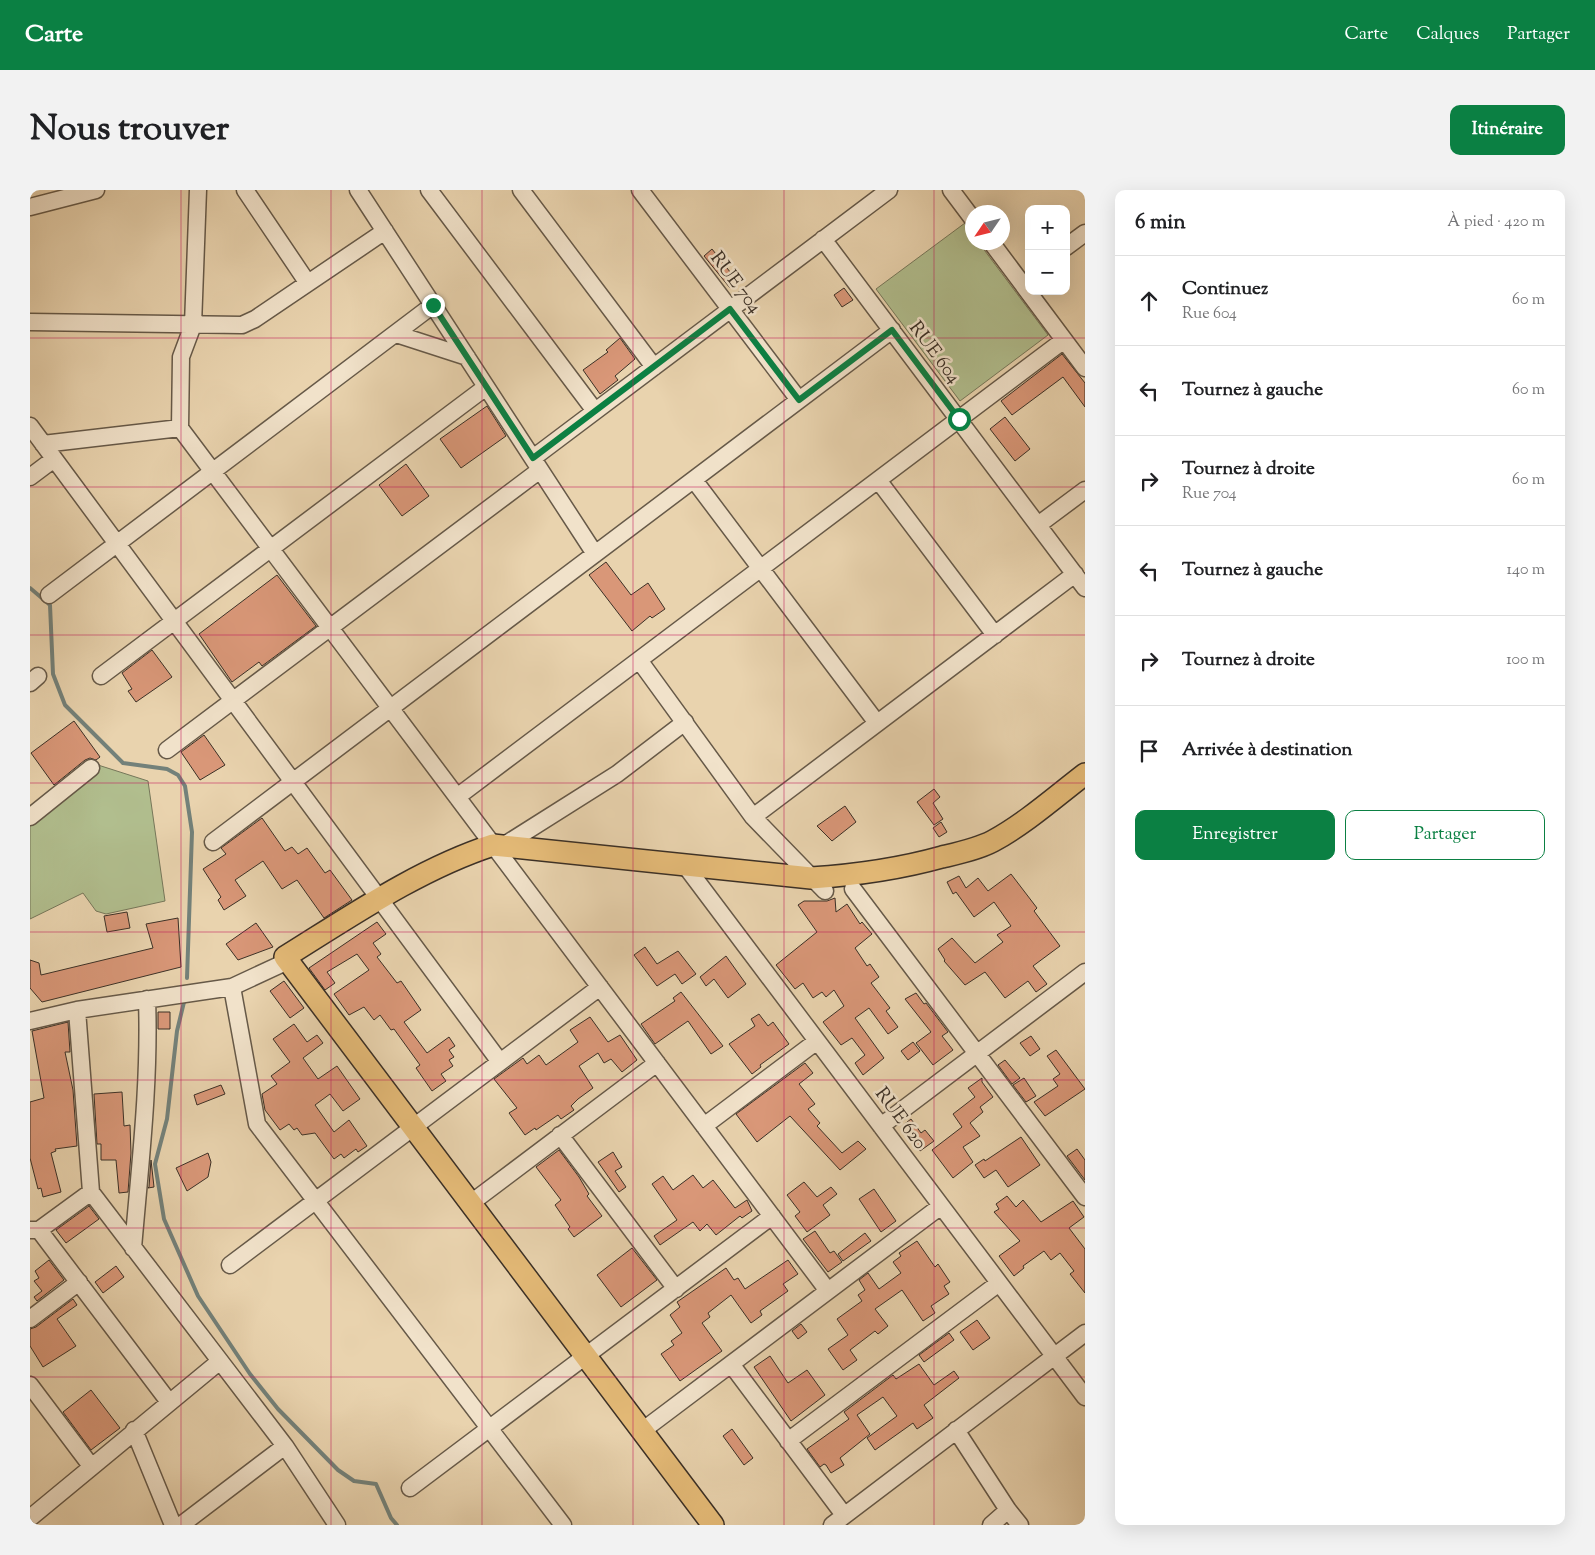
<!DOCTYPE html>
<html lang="fr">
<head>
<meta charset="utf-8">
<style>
	:root { --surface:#fff; --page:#f2f2f2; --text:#202124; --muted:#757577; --line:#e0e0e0; --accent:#0b8043 }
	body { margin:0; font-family:"Sorts Mill Goudy",serif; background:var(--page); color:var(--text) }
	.controls { position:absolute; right:15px; top:15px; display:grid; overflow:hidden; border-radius:10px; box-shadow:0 5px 20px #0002 }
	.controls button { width:45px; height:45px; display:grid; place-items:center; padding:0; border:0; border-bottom:1px solid var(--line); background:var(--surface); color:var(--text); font:25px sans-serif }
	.compass { position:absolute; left:935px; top:15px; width:45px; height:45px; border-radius:50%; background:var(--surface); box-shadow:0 5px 20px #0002; rotate:235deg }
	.stop { position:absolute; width:15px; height:15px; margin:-11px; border:4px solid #0b8043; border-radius:50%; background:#fff }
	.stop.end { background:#0b8043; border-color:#fff; box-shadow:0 1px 5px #0008 }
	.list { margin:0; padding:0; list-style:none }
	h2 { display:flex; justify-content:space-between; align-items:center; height:65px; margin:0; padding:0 20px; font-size:21px }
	h2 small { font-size:16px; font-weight:400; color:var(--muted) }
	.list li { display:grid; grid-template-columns:32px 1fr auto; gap:15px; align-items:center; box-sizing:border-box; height:90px; padding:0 20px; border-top:1px solid var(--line) }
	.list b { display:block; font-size:19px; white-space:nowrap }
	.list p { margin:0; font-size:16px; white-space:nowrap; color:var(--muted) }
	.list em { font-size:16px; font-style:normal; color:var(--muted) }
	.actions { display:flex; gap:10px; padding:15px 20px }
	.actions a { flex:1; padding:11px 0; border:1px solid var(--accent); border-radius:10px; text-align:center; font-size:18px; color:var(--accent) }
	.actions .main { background:var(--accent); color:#fff }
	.icon { flex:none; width:28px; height:28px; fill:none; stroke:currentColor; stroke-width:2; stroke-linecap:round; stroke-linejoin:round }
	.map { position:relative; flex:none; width:1055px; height:1335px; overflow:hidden; border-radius:10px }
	header { display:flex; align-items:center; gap:30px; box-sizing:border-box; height:70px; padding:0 25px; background:var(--accent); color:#fff }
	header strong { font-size:24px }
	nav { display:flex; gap:28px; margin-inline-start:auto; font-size:18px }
	.intro { display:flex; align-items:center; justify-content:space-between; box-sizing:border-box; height:120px; padding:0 30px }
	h1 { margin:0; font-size:35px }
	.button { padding:12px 22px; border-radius:10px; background:var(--accent); color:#fff; font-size:18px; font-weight:700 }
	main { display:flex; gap:30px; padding:0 30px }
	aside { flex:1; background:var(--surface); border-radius:10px; box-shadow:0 5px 20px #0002 }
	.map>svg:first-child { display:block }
	.green { fill:#b1be8e; stroke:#76775a }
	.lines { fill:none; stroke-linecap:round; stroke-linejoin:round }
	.stream { stroke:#73817a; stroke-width:4 }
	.building { fill:#d99778; stroke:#3b3026 }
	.minor-casing { stroke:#665948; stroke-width:19 }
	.major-casing { stroke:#3b3026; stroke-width:24 }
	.minor { stroke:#f1e2ca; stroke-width:16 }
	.major { stroke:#e4ba77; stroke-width:21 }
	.route { stroke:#0b8043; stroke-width:6 }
	.grid { fill:none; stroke:#c2185b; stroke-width:1; stroke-opacity:0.55 }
	.labels { text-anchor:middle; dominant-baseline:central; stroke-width:5; stroke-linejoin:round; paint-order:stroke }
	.street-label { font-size:19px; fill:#3b3026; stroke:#f1e2ca }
</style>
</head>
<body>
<header>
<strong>Carte</strong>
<nav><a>Carte</a><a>Calques</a><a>Partager</a></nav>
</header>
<div class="intro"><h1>Nous trouver</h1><a class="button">Itinéraire</a></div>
<main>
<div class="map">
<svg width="1055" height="1335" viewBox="0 0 1055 1335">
	<rect width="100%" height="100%" fill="#e9d3ae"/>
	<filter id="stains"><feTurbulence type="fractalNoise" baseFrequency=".004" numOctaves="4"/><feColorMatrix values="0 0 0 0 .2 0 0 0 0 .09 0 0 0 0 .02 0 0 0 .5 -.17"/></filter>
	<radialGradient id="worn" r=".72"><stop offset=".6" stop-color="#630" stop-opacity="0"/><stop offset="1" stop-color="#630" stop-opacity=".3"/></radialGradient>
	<!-- green -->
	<path class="green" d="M935,33L942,43V52L949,53L1018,145L930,211L846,99Z
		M68,575L118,591L135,711L76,724L66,721L53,703L0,729V632Z"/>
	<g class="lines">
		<!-- stream -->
		<path class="stream" d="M0,398L20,415L23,484L35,515L93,573L137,579L148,585L155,596L162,642L157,788
			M154,812L147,841L137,929L125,974L134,1029L168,1106L220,1184L248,1219L308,1280L324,1291L346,1294L361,1328L367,1335"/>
	</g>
	<!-- building -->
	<path class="building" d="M682,59L708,92L700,98L674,66Z
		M814,98L823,110L812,117L804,105Z
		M590,148L605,169L585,186L588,190L570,204L553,180L578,162L576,160Z
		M1032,164L1055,193V217L1033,187L982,225L971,211Z
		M457,216L476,246L431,278L410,249Z
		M975,227L1000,259L985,271L960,239Z
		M376,274L399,306L372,326L349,295Z
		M576,372L601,405L618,393L635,419L622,428L620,426L602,441L559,385Z
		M247,385L286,436L232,476L229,472L202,492L169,444Z
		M122,460L142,487L106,512L98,501L102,499L92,483Z
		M44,531L70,567L66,570L60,568L55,570L24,595L1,563Z
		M174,545L195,575L170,590L151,562Z
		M904,599L910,607L903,613L913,629L904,635L887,612Z
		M815,616L826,632L802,651L787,636Z
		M232,628L255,661L262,657L268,664L277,658L295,683L300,680L322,710L294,728L267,690L252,699L233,671L205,690L216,706L194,720L188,710L191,707L173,679L196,664L191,658Z
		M911,632L917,642L909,647L903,638Z
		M981,684L1007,718L1004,721L1030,756L1003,776L1017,794L1006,802L998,791L975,808L955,782L935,795L914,771L915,770L908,759L922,748L945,773L973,752L967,745L981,736L964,712L944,727L926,702L923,704L917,692L929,686L936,698L948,688L958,701Z
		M805,708L806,722L817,714L830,734L832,732L842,744L825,758L837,776L840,774L849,787L841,793L860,818L856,821L868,837L858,844L839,818L825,828L854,868L833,885L825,873L835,865L822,848L811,855L793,832L814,816L804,800L796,807L792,802L783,808L773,793L765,799L746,775L787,742L768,715L774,711H797Z
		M97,722L100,738L77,742L74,726Z
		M148,728L151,777L12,812L0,798V770L9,773L11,785L123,758L116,734Z
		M347,732L356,744L343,753L351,764L347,767L367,793L371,791L391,820L374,832L397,863L419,847L425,856L419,860L424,867L419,870L423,876L411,884L416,891L402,901L386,878L390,875L364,839L361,840L350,825L344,830L334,817L319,825L304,804L339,780L327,764L297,782L305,793L295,800L279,778Z
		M226,733L243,757L208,770L196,754Z
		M615,757L627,774L648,761L666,784L652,794L645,784L627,796L604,765Z
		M696,766L716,794L698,808L684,789L676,796L670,787Z
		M254,791L274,818L260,828L240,801Z
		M651,802L693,856L681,864L658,831L625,854L611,834L645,811L643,808Z
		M886,803L894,814L896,813L918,842L912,846L923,860L903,875L886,853L901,842L875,809Z
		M128,822H140V839H128Z
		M729,824L738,836L743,832L759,854L730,875L731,877L722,884L699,854L725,836L721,829Z
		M560,827L578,852L590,845L607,870L592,882L581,869L574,873L568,863L549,876L563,898L548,909L541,916L544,920L531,929L528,925L506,940L505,938L495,945L479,923L487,918L464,889L493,868L497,874L509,865L516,875L548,852L540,840Z
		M38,832L40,862H35L43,900L47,956L25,959L26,961L21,963L31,1002L13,1007L11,998L8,999L0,968V912L14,908L2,841Z
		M264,834L277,852L287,845L293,853L273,868L288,889L307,876L330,909L313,921L300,904L285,915L304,942L319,930L337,956L328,962L326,959L314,968L311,964L304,969L285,943L272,945L267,938L264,940L259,934L250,940L235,920L232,904L247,894L241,886L260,872L243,849Z
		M1001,846L1010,859L1000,866L990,853Z
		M883,852L890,861L878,870L871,861Z
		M1026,860L1055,899L1015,926L1004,912L1028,896L1023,889L1030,884L1017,866Z
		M975,870L990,888L982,894L968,875Z
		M775,873L783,883L769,894L785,914L778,919L790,933L787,936L812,963L828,951L836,959L810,980L760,926L727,952L706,924Z
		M952,888V892L963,907L950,917L953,922L940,933L950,946L933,957L943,972L923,988L902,960L932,937L923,924L945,907L938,898Z
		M994,888L1006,906L996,912L983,895Z
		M191,895L195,904L167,915L164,905Z
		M92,902L94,936L100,935L101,963L98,1002L89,1003L86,970H71V954H67L64,904Z
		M881,929L891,943L895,940L904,951L890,961L872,936Z
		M991,947L1010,975L978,997L966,980L954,988L945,975L954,969L955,971Z
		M1047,959L1055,970V990L1037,966Z
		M529,960L549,987L559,1004L557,1006L572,1026L544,1047L538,1039L540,1037L525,1015L531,1010L506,977Z
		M583,962L592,977L585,981L596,997L589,1002L568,972Z
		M178,963L181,972L178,987L157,1001L146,978Z
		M121,970L124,997L118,998L119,997Z
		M663,985L673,998L683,990L705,1018L717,1010L722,1021L712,1028L710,1026L686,1045L677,1034L670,1041L663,1032L630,1055L624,1046L647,1030L622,994L633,986L643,1000Z
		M774,992L787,1007L801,997L807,1004L793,1015L800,1025L777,1042L765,1026L770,1022L757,1005Z
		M844,999L866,1031L851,1042L829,1009Z
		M977,1006L986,1017L993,1010L1011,1032L1043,1011L1054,1027L1039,1038L1055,1059V1103L1040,1084L1044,1081L1030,1063L1021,1070L1014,1061L993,1076L994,1078L984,1086L969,1066L990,1051L964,1022L969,1019L966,1014Z
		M59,1016L69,1029L36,1053L26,1040Z
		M785,1041L800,1063L804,1061L812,1072L798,1082L773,1049Z
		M835,1043L841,1051L813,1071L808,1064Z
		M887,1051L905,1077L908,1074L920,1092L914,1096L919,1104L901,1116L905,1123L893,1131L872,1100L845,1119L858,1136L848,1144L845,1141L820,1160L827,1170L813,1180L798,1159L818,1145L807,1129L832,1111L828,1105L835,1100L829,1090L838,1083L849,1099L871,1083L863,1072L871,1066L869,1063Z
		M602,1058L627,1090L591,1117L567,1085Z
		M19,1070L34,1090L7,1111L4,1107L12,1101L4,1091L9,1088L5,1081Z
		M758,1070L768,1084L753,1094L758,1101L730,1121L732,1125L721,1133L701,1105L678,1123L680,1127L672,1133L692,1161L650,1191L631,1164L644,1155L641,1151L652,1143L640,1125L650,1117L647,1112L696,1078L704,1090L708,1088L715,1099Z
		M86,1076L94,1087L73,1103L65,1092Z
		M43,1109L47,1115L27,1129L46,1156L13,1177L0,1156V1139L6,1137Z
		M947,1130L960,1148L943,1160L930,1142Z
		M771,1134L777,1142L768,1149L762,1141Z
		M919,1143L924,1150L894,1172L889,1165Z
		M740,1166L758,1193L777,1180L795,1205L761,1231L724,1177Z
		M889,1174L904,1195L924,1181L929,1188L894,1215L903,1228L887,1239L883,1233L845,1260L837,1248L867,1226L853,1207L827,1225L840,1244L810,1268L814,1275L801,1283L796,1275L794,1274L790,1277L777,1259L819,1229L814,1222L863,1185L866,1189Z
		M61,1200L90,1238L61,1260L33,1222Z
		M702,1239L723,1268L714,1275L693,1246Z"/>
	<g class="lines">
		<!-- minor casing -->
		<g class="minor-casing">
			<path id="minor" d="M168,0L163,135L151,167L150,238L798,1101
				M215,0L277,92
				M328,0L565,364
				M399,0L565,221
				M491,0L624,177
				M610,0L769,210
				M921,0L942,28
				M0,17L66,0
				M793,49L1055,398
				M961,52L1055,178
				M1036,57L1055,43
				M0,132L212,135L225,129L355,41
				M366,144L437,167
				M0,236L470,872
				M13,254L150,238
				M503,268L859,0
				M0,287L24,269
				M664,290L847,533
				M848,290L965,445
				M1008,335L1055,300
				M19,405L403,115
				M609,470L723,627L795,701
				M71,486L456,197
				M0,493L8,486
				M137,560L510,280
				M427,607L1034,150
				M0,627L61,578
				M723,627L1045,384
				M183,652L862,140
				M473,656L587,584L655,532
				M654,674L1055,1207
				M823,699L1055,1007
				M202,797L227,934L533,1335
				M47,820L61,1002L255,1256L307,1335
				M0,831L47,820L202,797L258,771
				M674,936L787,851
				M851,936L1055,782
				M530,945L646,1099
				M441,1013L627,873
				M0,1040H9L61,1002
				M9,1040L139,1212
				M103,1058C110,975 120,892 117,809
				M200,1075L570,797
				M0,1129L49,1092
				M701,1174L814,1325
				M0,1195L61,1276
				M104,1240L143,1335
				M926,1240L978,1320L990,1335
				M612,1241L911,1016
				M758,1251L969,1093
				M380,1298L742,1026
				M0,1328L190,1171
				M151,1335L255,1256
				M802,1335L1055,1143
				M961,1335L978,1320"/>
		</g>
		<!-- major casing -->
		<g class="major-casing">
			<path id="major" d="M683,1335L255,767C321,726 389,679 463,655L781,688C826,685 869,679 912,667C929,663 948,659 963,651C996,633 1025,607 1055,584"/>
		</g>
		<!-- minor -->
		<use href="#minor" class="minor"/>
		<!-- major -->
		<use href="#major" class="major"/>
	</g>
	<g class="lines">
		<!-- route -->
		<path class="route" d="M403,115L503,268L700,119L769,210L862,140L929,229"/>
	</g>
	<!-- grid -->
	<path class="grid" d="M151,0V1335M301,0V1335M452,0V1335M603,0V1335M754,0V1335M904,0V1335M0,148H1055M0,297H1055M0,445H1055M0,593H1055M0,742H1055M0,890H1055M0,1038H1055M0,1187H1055"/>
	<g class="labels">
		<!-- street labels -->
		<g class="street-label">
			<text transform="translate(705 93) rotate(53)">RUE 704</text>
			<text transform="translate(904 163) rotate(53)">RUE 604</text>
			<text transform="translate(870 929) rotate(53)">RUE 620</text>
		</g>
	</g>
	<rect width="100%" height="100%" filter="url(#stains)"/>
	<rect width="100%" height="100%" fill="url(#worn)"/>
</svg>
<div class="controls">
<button>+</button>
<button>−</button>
</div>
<svg class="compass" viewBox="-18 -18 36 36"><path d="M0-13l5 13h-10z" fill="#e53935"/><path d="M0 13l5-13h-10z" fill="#757577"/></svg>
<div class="stop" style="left:929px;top:229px"></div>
<div class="stop end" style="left:403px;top:115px"></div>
</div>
<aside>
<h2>6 min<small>À pied · 420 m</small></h2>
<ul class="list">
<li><svg class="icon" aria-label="ahead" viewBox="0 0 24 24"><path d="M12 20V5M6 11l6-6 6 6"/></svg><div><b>Continuez</b><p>Rue 604</p></div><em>60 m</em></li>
<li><svg class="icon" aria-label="left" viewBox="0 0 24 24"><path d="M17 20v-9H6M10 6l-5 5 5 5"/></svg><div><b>Tournez à gauche</b></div><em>60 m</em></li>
<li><svg class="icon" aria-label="right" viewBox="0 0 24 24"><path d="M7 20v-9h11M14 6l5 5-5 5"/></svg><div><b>Tournez à droite</b><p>Rue 704</p></div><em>60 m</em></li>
<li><svg class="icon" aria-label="left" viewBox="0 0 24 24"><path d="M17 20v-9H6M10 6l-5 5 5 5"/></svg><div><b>Tournez à gauche</b></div><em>140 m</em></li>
<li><svg class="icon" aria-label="right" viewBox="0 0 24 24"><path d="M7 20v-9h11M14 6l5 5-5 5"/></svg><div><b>Tournez à droite</b></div><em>100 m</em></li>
<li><svg class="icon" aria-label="arrive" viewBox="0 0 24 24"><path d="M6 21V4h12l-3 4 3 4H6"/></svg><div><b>Arrivée à destination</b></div></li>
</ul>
<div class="actions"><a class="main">Enregistrer</a><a>Partager</a></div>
</aside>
</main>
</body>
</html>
